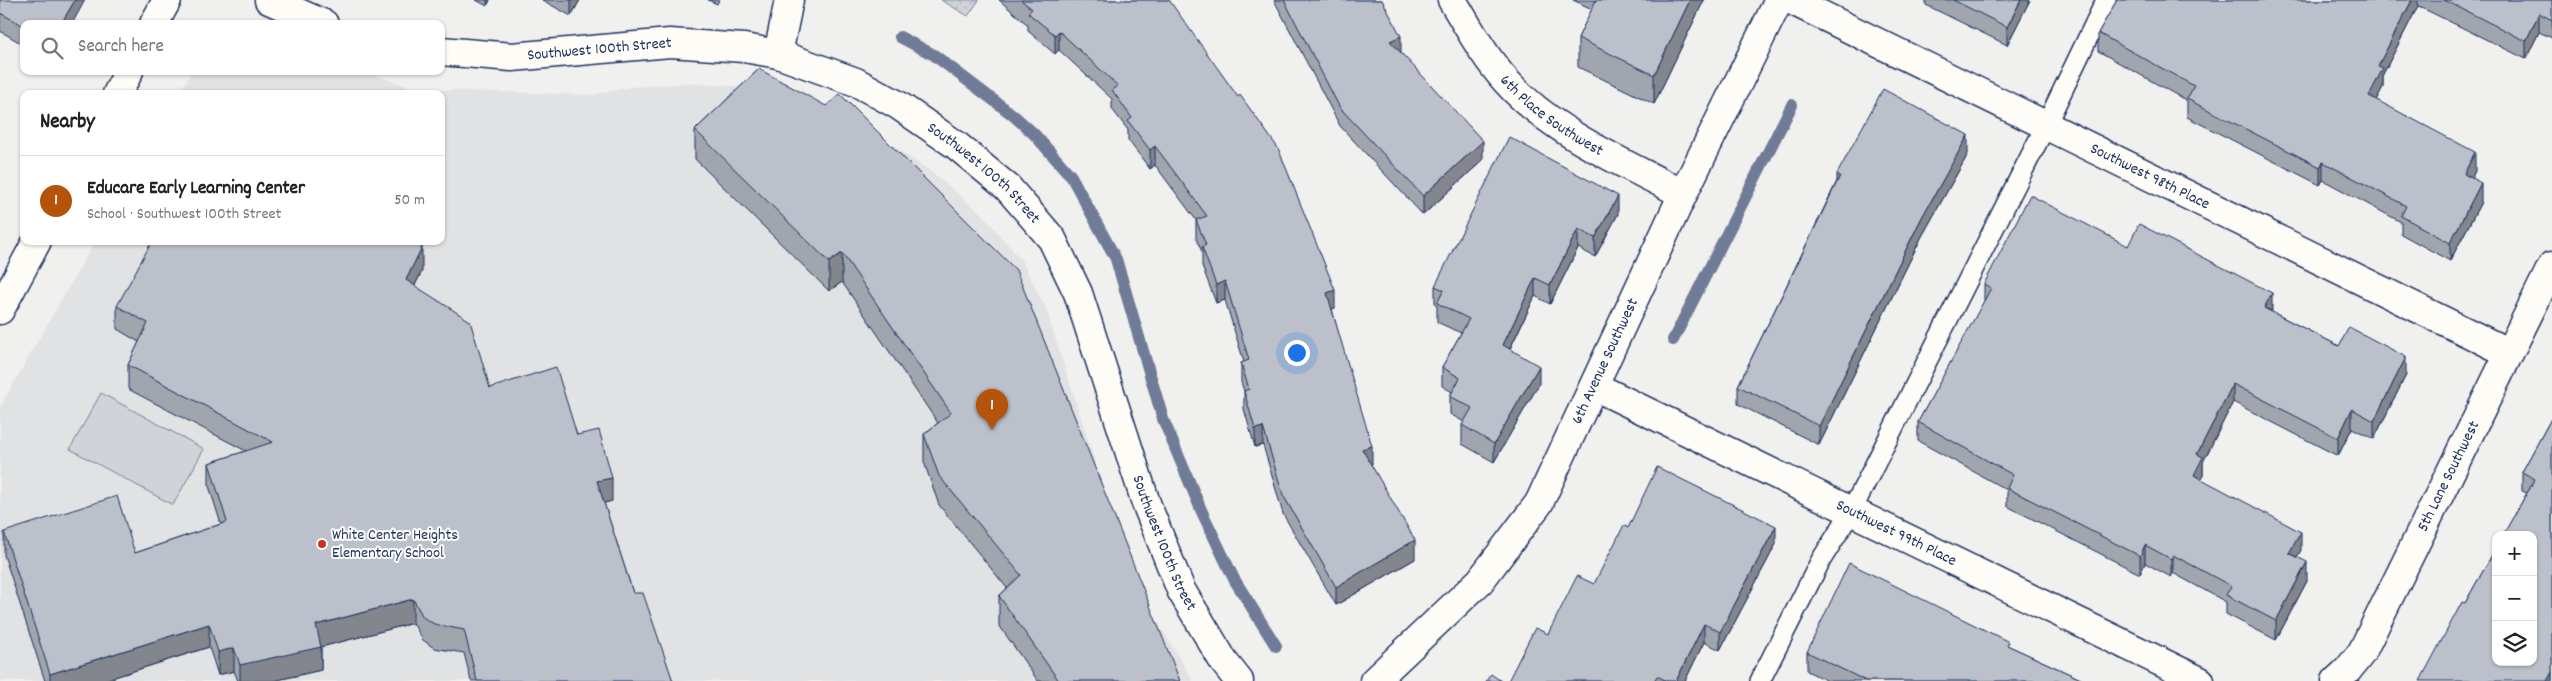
<!DOCTYPE html>
<html lang="en">
<head>
<meta charset="utf-8">
<style>
	:root { --surface:#fff; --page:#f2f2f2; --text:#222; --muted:#767676; --line:#e0e0e0; --accent:#b45309 }
	body { margin:0; font-family:Dekko,sans-serif; background:var(--page); color:var(--text) }
	.controls { position:absolute; right:15px; bottom:15px; display:grid; overflow:hidden; border-radius:10px; box-shadow:0 1px 4px #0004 }
	.controls button { width:45px; height:45px; display:grid; place-items:center; padding:0; border:0; border-bottom:1px solid var(--line); background:var(--surface); color:var(--text); font:25px sans-serif }
	.you { position:absolute; left:1296px; top:352px; width:18px; height:18px; margin:-12px; border:4px solid #fff; border-radius:50%; background:#1a73e8; box-shadow:0 0 0 8px #1a73e833 }
	.badge { display:grid; place-items:center; width:32px; height:32px; border-radius:50%; background:var(--accent); color:#fff; font-size:16px; font-weight:700 }
	.pin { position:absolute; translate:-50% -41px; filter:drop-shadow(0 1px 2px #0008) }
	.pin::after { content:''; position:absolute; top:26px; width:18px; height:15px; background:inherit; clip-path:polygon(0 0,100% 0,50% 100%) }
	.list { margin:0; padding:0; list-style:none }
	h2 { display:flex; justify-content:space-between; align-items:center; height:65px; margin:0; padding:0 20px; font-size:21px }
	h2 small { font-size:16px; font-weight:400; color:var(--muted) }
	.list li { display:grid; grid-template-columns:32px 1fr auto; gap:15px; align-items:center; box-sizing:border-box; height:90px; padding:0 20px; border-top:1px solid var(--line) }
	.list b { display:block; font-size:19px; white-space:nowrap }
	.list p { margin:0; font-size:16px; white-space:nowrap; color:var(--muted) }
	.list em { font-size:16px; font-style:normal; color:var(--muted) }
	.icon { flex:none; width:28px; height:28px; fill:none; stroke:currentColor; stroke-width:2; stroke-linecap:round; stroke-linejoin:round }
	.map { position:relative; flex:none; width:2552px; height:681px; overflow:hidden }
	.search { position:absolute; background:var(--surface); box-shadow:0 1px 4px #0004; left:20px; top:20px; width:425px; height:55px; display:flex; align-items:center; gap:12px; box-sizing:border-box; padding:0 18px; border-radius:10px; color:var(--muted); font-size:19px }
	.panel { position:absolute; background:var(--surface); box-shadow:0 1px 4px #0004; left:20px; top:90px; width:425px; height:155px; border-radius:10px }
	.map>svg:first-child { display:block }
	.built { fill:#e0e2e3 }
	.park { fill:url(#park-dots); stroke:#76819b }
	.pitch { fill:#d0d3d8; stroke:#76819b }
	.lines { fill:none; stroke-linecap:round; stroke-linejoin:round }
	.stream { stroke:#6f7b97; stroke-width:12 }
	.service-casing { stroke:#1b2f5e; stroke-width:22 }
	.minor-casing { stroke:#1b2f5e; stroke-width:31 }
	.tertiary-casing { stroke:#1b2f5e; stroke-width:31 }
	.service { stroke:#fdfcf7; stroke-width:19 }
	.minor { stroke:#fdfcf7; stroke-width:28 }
	.tertiary { stroke:#fdfcf7; stroke-width:28 }
	.wall { fill:#a1a5ae; stroke:#1b2f5e }
	.shaded-wall { fill:#83868d; stroke:#1b2f5e }
	.building { fill:#bbc0ca; stroke:#1b2f5e }
	.poi-dot { fill:#c8321e; stroke:#fdfcf7; stroke-width:2 }
	.labels { text-anchor:middle; dominant-baseline:central; stroke-width:4; stroke-linejoin:round; paint-order:stroke }
	.street-label { font-size:16px; fill:#1b2f5e; stroke:#fdfcf7 }
	.poi-label { font-size:16px; fill:#1b2f5e; stroke:#fdfcf7; text-anchor:start }
</style>
</head>
<body>
<div class="map">
<svg width="2552" height="681" viewBox="0 0 2552 681">
	<defs>
		<pattern id="park-dots" width="8" height="8" patternUnits="userSpaceOnUse" patternTransform="scale(1.25)"><rect width="8" height="8" fill="#d0d3d8"/><path d="M2 2h.1M6 6h.1" fill="none" stroke="#b2b5bc" stroke-width="1.8" stroke-linecap="round"/></pattern>
	</defs>
	<rect width="100%" height="100%" fill="#f0f0ee"/>
	<filter id="ink" filterUnits="userSpaceOnUse"><feTurbulence type="fractalNoise" baseFrequency=".02" numOctaves="2"/><feDisplacementMap in="SourceGraphic" scale="10" xChannelSelector="R" yChannelSelector="G"/><feConvolveMatrix kernelMatrix="1 2 1 2 8 2 1 2 1" color-interpolation-filters="sRGB"/></filter>
	<g filter="url(#ink)">
		<!-- built -->
		<path class="built" d="M192,71H364L415,89L592,95L631,87L688,83L737,86L767,89L879,136L934,174L982,214L1021,260L1045,306L1112,515L1148,606L1193,681H0V407L95,241H441V94H179Z"/>
		<!-- park -->
		<path class="park" d="M941,0H979L968,16Z"/>
		<!-- pitch -->
		<path class="pitch" d="M101,393L204,449L173,505L70,449Z"/>
		<g class="lines">
			<!-- stream -->
			<path class="stream" d="M900,37L934,55L1013,115L1034,134L1071,176L1116,259L1163,419L1202,512L1234,579L1276,646
				M1673,340L1792,105"/>
			<!-- service casing -->
			<g class="service-casing">
				<path id="service" d="M1760,681L1821,560L1851,512L2046,125L2106,0"/>
			</g>
			<!-- minor casing -->
			<g class="minor-casing">
				<g id="minor">
					<path d="M269,0L324,24"/>
					<path id="s1" d="M1452,0C1469,28 1485,58 1507,82C1554,134 1623,162 1683,194"/>
					<path id="s2" d="M1791,0L2509,353"/>
					<path id="s3" d="M441,51L512,57L670,43L744,48L778,54L856,82L898,105L956,145L1008,188L1052,239L1078,293L1146,503L1181,590L1224,662L1239,681"/>
					<path d="M778,54L789,0"/>
					<path id="s4" d="M1594,386L2200,681"/>
					<path id="s5" d="M1374,681L1480,581L1539,503L1683,194L1779,0"/>
					<path id="s6" d="M2336,681L2347,671L2362,652L2552,266"/>
				</g>
			</g>
			<!-- tertiary casing -->
			<g class="tertiary-casing">
				<path id="tertiary" d="M154,24L167,0
					M117,94L129,71
					M0,310L37,241"/>
			</g>
			<!-- service -->
			<use href="#service" class="service"/>
			<!-- minor -->
			<use href="#minor" class="minor"/>
			<!-- tertiary -->
			<use href="#tertiary" class="tertiary"/>
		</g>
		<!-- wall -->
		<path class="wall" d="M0,0L24,24V45L0,31Z
			M476,0H490L487,6Z
			M542,0H580L571,16Z
			M708,0H719L717,4Z
			M999,0H1169L1335,308L1332,309L1372,464L1371,465L1415,559L1336,605L1283,514L1263,445L1255,447L1244,409V391L1241,382V363L1244,362L1225,300L1216,303L1202,266V252L1196,238V220L1155,165L1150,169L1128,140V130L1112,109V99L1059,50L1055,54L1028,31V25Z
			M1274,0H1382L1401,53L1483,160L1423,215L1340,126Z
			M1573,0H1704L1654,104L1578,67V38L1592,9Z
			M1926,0H2030L2007,45L1926,5Z
			M2117,0H2552V38L2539,32L2526,59L2418,6L2383,74V87L2376,100L2475,171L2471,178L2481,202L2450,261L2401,234V222L2323,180L2320,185L2187,117V101L2098,51V33Z
			M759,69L1180,681H1038L999,625V596L1007,588L939,505L924,462V434L938,423L842,282L829,291L695,159V130Z
			M1968,154L1921,238L1819,445L1738,404V386L1837,181V174Z
			M1618,214L1595,257L1578,248L1550,304L1535,296L1510,349L1539,384L1494,462L1462,444V425L1464,422L1450,414V396L1452,392L1442,386V367L1461,333L1437,322V305L1435,304V286Z
			M2128,246L2272,312L2339,346L2406,375L2374,439L2352,428L2338,456L2233,402L2203,462V476L2201,479L2301,550L2297,557L2307,581L2276,640L2226,614V602L2173,573L2171,577L2145,563L2140,574L2007,506V490L1918,441V422L1984,302V284Z
			M422,271L415,285L490,388L577,435L612,501L604,503L633,593L673,681H471L464,653L434,648L423,640L413,623L321,647V670L273,681H238L234,671L218,675L209,647L102,681H45L4,555V532L135,553L221,524L209,486V463L246,451L128,389V365L139,342L117,329V306Z
			M2552,417V681L2465,603L2527,493L2522,491V472Z
			M1628,528L1776,544L1720,650L1704,642L1685,681H1508L1548,634L1594,584Z
			M2009,646L2085,681H1828L1807,671V652Z"/>
		<!-- shaded-wall -->
		<path class="shaded-wall" d="M75,0H85L72,24H61Z
			M487,0H490L487,6Z
			M571,0H580L571,16Z
			M1690,0H1704L1654,104V75Z
			M2021,0H2030L2007,45V27Z
			M2412,0H2418V6L2383,74V87L2369,114V96L2378,66Z
			M2539,13V32L2526,59V41Z
			M1059,31V50L1055,54V35Z
			M1401,36V54L1390,41Z
			M1968,135V154L1921,238L1819,445V426L1921,219Z
			M1483,141V160L1423,215V196Z
			M1155,146V165L1150,169V150Z
			M2475,152V171L2464,193V174Z
			M2323,162V180L2320,185V167Z
			M2481,183V202L2450,261V243Z
			M1618,196V214L1595,257V238Z
			M1578,229V248L1550,304V285Z
			M422,247V271L406,303V280Z
			M842,253V282L829,291V262Z
			M1535,278V296L1503,363V345Z
			M1225,281V300L1216,303V285Z
			M1335,290V308L1327,311V293Z
			M2272,293V311L2264,308Z
			M2406,357V375L2374,439V421Z
			M1539,366V384L1494,462V444Z
			M2233,384V402L2203,462V476L2194,493V475L2197,454Z
			M2352,409V428L2338,456V438Z
			M1263,427V445L1255,447V429Z
			M1372,446V464L1362,468V449Z
			M612,478V501L597,505V481Z
			M1776,526V544L1720,650V632Z
			M2301,532V550L2289,572V553Z
			M1415,540V559L1336,605V587Z
			M2145,545V563L2140,574V556Z
			M2173,555V573L2171,577V559Z
			M2307,562V581L2276,640V621Z
			M413,599V623L321,647V670L273,681H240V665L316,625Z
			M209,624V647L102,681H50V674Z
			M1704,624V642L1685,681H1676Z
			M234,648V671L218,675V652Z
			M2552,672V681H2547Z"/>
		<!-- building -->
		<path class="building" d="M0,0H75L61,24H24V26L0,13Z
			M1021,0H1169L1238,97L1240,95L1278,148L1335,290L1327,293L1372,446L1362,449L1415,540L1336,587L1283,495L1263,427L1255,429L1244,391L1249,389L1241,363L1249,360L1225,281L1216,285L1202,247L1206,245L1196,220L1207,216L1155,146L1150,150L1128,121L1132,118L1112,90L1118,86L1059,31L1055,35L1028,13L1032,9Z
			M1284,0H1382L1401,36L1390,41L1483,141L1423,196L1340,108Z
			M1596,0H1690L1654,75L1578,38Z
			M1953,0H2021L2007,27Z
			M2117,0H2412L2378,66L2383,68L2369,96L2475,152L2464,174L2481,183L2450,243L2401,216L2406,206L2323,162L2320,167L2187,99L2194,86L2098,33Z
			M2444,0H2552V20L2539,13L2526,41Z
			M759,69L826,106L840,94L1016,270L1180,681H1059L999,596L1021,575L939,476L924,434L951,413L842,253L829,262L695,130Z
			M1883,89L1968,135L1921,219L1819,426L1738,386L1840,176L1837,174Z
			M1509,137L1618,196L1595,238L1578,229L1550,285L1535,278L1503,345L1539,366L1494,444L1462,425L1472,408L1450,396L1460,378L1442,367L1469,319L1437,303L1444,290L1435,286Z
			M2030,195L2128,246L2139,224L2272,293L2264,308L2339,346L2349,327L2406,357L2374,421L2352,409L2338,438L2233,384L2197,454L2203,457L2194,475L2301,532L2289,553L2307,562L2276,621L2226,595L2231,586L2173,555L2171,559L2145,545L2140,556L2007,488L2013,475L1918,422L1991,288L1984,284Z
			M152,241H411L422,247L406,280L470,321L490,388L556,367L577,435L599,430L612,478L597,481L633,593H643L673,681H477L464,630L434,624L423,617L413,599L316,625L321,647L240,665L234,648L218,652L209,624L50,674L4,532L117,496L135,553L227,522L209,463L273,442L128,365L148,323L117,306Z
			M2552,417V672L2547,681H2420L2462,602L2465,603L2496,548V662H2533V535H2503L2535,479L2522,472Z
			M1657,467L1776,526L1720,632L1704,624L1676,681H1667L1657,676L1654,681H1508L1535,628L1548,634L1577,576L1594,584L1624,525L1628,528Z
			M1849,563L2009,642L2007,645L2085,681H1866L1807,652Z
			M1491,674L1501,681H1486Z"/>
	</g>
	<!-- markers -->
	<circle class="poi-dot" cx="322" cy="544" r="5"/>
	<g class="labels">
		<!-- street labels -->
		<g class="street-label">
			<text stroke="none"><textPath href="#s3" startOffset="159">Southwest 100th Street</textPath></text>
			<text stroke="none"><textPath href="#s1" startOffset="155">6th Place Southwest</textPath></text>
			<text stroke="none"><textPath href="#s3" startOffset="579">Southwest 100th Street</textPath></text>
			<text stroke="none"><textPath href="#s2" startOffset="400">Southwest 98th Place</textPath></text>
			<text stroke="none"><textPath href="#s5" startOffset="400">6th Avenue Southwest</textPath></text>
			<text stroke="none"><textPath href="#s6" startOffset="235">5th Lane Southwest</textPath></text>
			<text stroke="none"><textPath href="#s4" startOffset="336">Southwest 99th Place</textPath></text>
			<text stroke="none"><textPath href="#s3" startOffset="999">Southwest 100th Street</textPath></text>
		</g>
		<!-- poi labels -->
		<g class="poi-label">
			<text x="332" y="535">White Center Heights<tspan x="332" dy="18">Elementary School</tspan></text>
		</g>
	</g>
</svg>
<div class="controls">
<button>+</button>
<button>−</button>
<button><svg class="icon" aria-label="layers" viewBox="0 0 24 24"><path d="M12 4l9 5-9 5-9-5zM3 14l9 5 9-5"/></svg></button>
</div>
<div class="you"></div>
<div class="pin badge" style="left:992px;top:430px">1</div>
<div class="search"><svg class="icon" aria-label="search" viewBox="0 0 24 24"><circle cx="10" cy="10" r="6"/><path d="M15 15l6 6"/></svg>Search here</div>
<section class="panel">
<h2>Nearby<small></small></h2>
<ul class="list">
<li><span class="badge">1</span><div><b>Educare Early Learning Center</b><p>School · Southwest 100th Street</p></div><em>50 m</em></li>
</ul>
</section>
</div>
</body>
</html>
